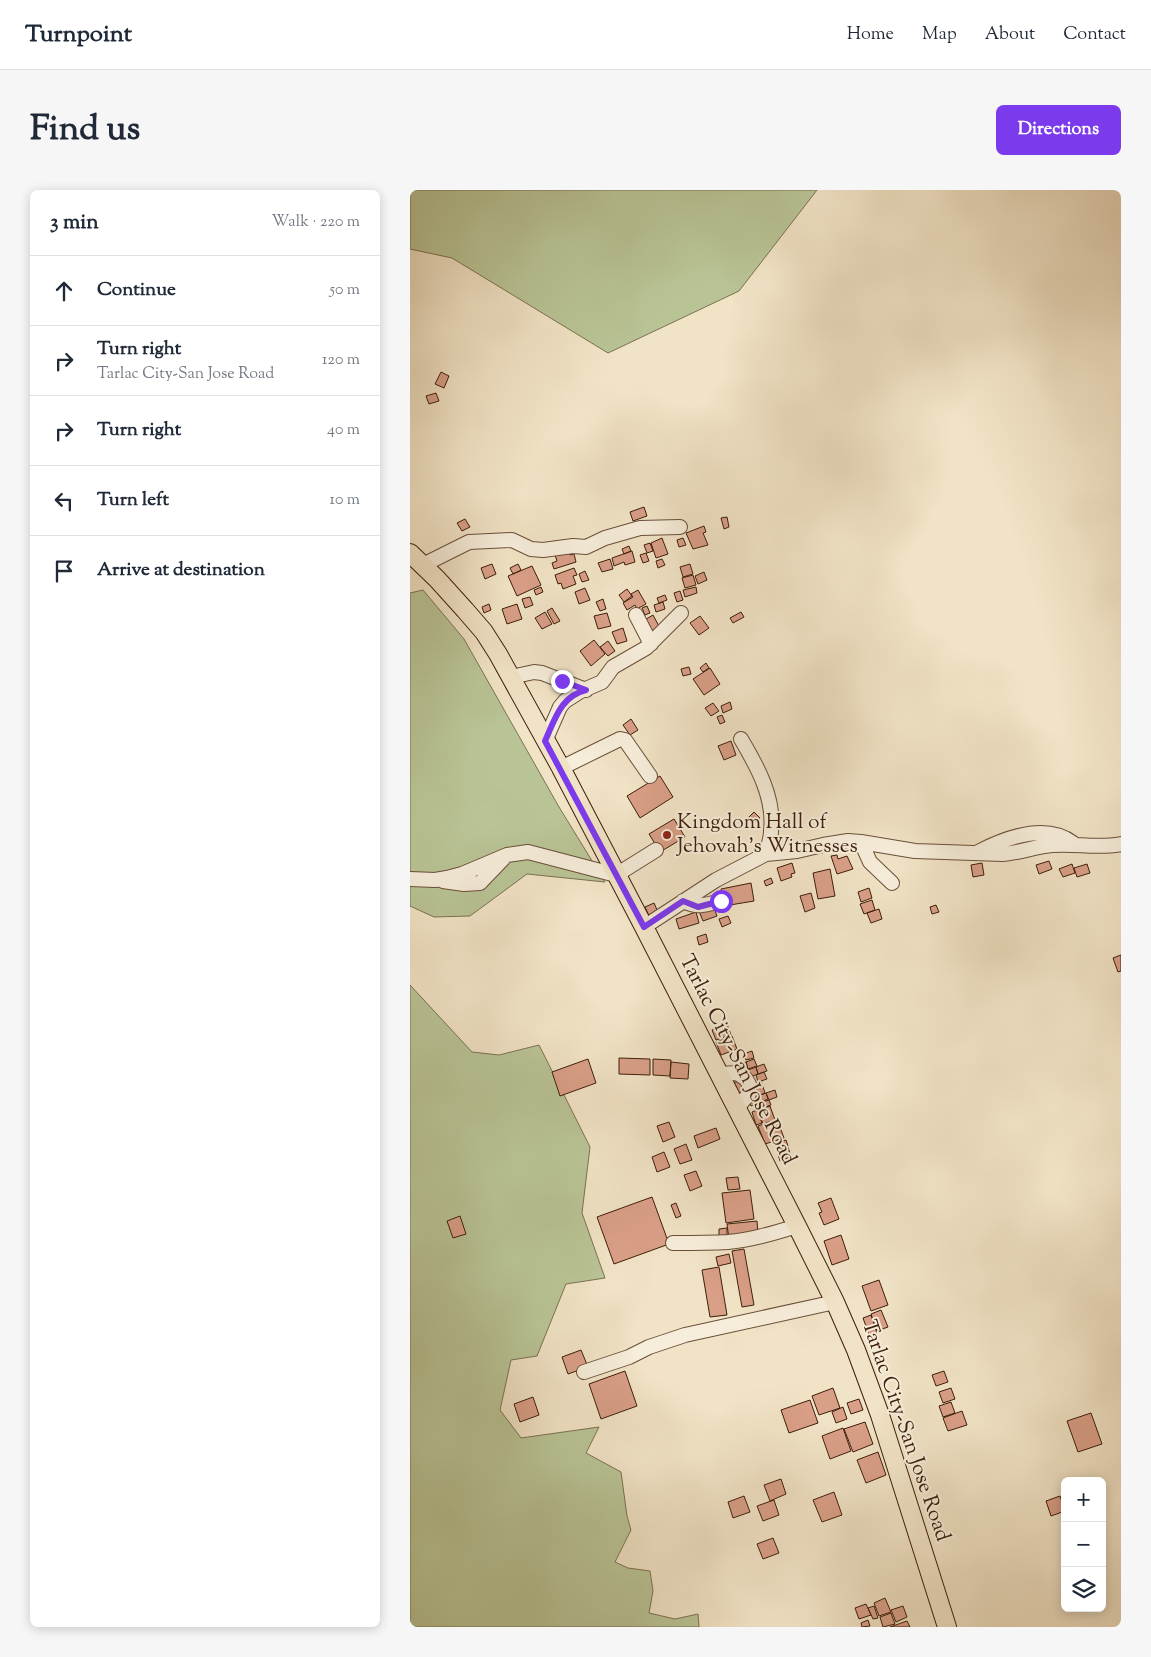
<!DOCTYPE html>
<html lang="en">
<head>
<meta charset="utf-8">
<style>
	:root { --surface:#fff; --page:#f6f6f7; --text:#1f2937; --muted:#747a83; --line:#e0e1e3; --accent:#7c3aed }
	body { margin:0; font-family:"Sorts Mill Goudy",serif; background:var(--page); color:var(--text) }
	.controls { position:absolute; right:15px; bottom:15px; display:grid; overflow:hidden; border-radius:8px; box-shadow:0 2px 12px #0003 }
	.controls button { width:45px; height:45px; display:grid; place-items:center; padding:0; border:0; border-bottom:1px solid var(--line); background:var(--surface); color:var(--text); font:25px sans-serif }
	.stop { position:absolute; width:15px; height:15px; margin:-11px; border:4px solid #7c3aed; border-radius:50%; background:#fff }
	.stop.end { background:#7c3aed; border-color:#fff; box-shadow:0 1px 5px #0008 }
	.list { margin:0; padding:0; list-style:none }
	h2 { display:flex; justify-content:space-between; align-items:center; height:65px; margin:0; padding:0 20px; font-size:21px }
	h2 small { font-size:16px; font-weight:400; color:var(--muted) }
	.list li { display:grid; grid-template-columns:32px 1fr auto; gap:15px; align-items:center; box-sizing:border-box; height:70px; padding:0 20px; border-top:1px solid var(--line) }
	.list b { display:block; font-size:19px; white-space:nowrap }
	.list p { margin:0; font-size:16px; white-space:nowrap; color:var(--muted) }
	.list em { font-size:16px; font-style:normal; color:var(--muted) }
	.icon { flex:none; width:28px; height:28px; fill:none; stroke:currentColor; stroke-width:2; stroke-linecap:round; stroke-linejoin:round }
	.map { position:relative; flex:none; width:711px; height:1437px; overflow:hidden; border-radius:8px }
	header { display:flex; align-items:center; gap:30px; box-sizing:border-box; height:70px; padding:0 25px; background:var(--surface); border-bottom:1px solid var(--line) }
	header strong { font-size:24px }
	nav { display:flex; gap:28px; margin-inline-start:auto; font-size:18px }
	.intro { display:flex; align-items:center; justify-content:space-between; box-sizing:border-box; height:120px; padding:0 30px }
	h1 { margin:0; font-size:35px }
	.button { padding:12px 22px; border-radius:8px; background:var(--accent); color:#fff; font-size:18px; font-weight:700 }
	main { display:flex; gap:30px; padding:0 30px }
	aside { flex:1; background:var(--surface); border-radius:8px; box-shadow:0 2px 12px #0003 }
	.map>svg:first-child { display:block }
	.green { fill:#b9c496; stroke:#7b7150 }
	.building { fill:#d99f87; stroke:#3d1e0a }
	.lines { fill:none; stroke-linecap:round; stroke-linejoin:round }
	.minor-casing { stroke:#6a4f39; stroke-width:16 }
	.major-casing { stroke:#3d1e0a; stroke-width:20 }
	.minor { stroke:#f6edda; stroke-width:14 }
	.major { stroke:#f1e3c6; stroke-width:18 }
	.route { stroke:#7c3aed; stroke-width:6 }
	.poi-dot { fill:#8f2418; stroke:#f6edda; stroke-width:2 }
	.labels { text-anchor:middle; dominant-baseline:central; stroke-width:4; stroke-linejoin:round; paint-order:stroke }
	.poi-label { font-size:21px; fill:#3d1e0a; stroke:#f6edda; text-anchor:start }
	.street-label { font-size:21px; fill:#3d1e0a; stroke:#f6edda }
</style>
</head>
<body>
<header>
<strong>Turnpoint</strong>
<nav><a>Home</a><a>Map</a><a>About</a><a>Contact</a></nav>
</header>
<div class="intro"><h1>Find us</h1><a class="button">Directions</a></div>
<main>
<aside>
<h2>3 min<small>Walk · 220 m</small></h2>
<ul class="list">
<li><svg class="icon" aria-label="ahead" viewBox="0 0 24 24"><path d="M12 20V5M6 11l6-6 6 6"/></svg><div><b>Continue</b></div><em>50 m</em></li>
<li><svg class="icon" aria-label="right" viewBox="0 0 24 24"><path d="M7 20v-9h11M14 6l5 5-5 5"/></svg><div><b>Turn right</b><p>Tarlac City-San Jose Road</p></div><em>120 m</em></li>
<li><svg class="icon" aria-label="right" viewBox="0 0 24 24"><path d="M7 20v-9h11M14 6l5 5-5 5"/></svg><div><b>Turn right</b></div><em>40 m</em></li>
<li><svg class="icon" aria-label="left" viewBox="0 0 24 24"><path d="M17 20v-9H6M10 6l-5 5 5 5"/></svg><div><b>Turn left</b></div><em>10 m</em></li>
<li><svg class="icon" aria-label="arrive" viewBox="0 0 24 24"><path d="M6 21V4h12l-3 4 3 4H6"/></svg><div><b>Arrive at destination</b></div></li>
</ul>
</aside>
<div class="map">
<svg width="711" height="1437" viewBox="0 0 711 1437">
	<rect width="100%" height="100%" fill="#f1e3c6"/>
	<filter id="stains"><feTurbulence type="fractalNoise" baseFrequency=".004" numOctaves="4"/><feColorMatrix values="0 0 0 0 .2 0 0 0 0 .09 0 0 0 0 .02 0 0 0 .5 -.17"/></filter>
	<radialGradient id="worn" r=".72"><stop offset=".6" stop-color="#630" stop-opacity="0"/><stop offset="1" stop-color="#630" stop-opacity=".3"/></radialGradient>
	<!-- green -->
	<path class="green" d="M0,0H407L329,101L198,163L42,68L0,59Z
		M13,400L54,449L149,617L195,692L117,684L60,726L24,727L0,716V403Z
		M0,795L62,862L89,865L129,855L180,957L172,1023L195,1088L156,1094L127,1166L101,1170L90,1220L111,1248L189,1237L176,1263L211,1282L217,1326L221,1340L205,1372L218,1378L240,1381L243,1401L239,1423L265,1429L288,1424L289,1437H0Z"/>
	<!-- building -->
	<path class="building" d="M31,182L39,186L34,198L25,194Z
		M26,203L29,211L19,214L16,206Z
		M234,317L237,326L223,331L220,322Z
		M317,327L319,337L314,339L311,328Z
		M55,329L60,337L52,341L47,333Z
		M294,336L296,342L293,343L298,355L283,359L276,343Z
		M252,348L258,364L246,368L241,353Z
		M273,348L276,355L269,357L267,350Z
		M240,353L243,361L237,363L234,355Z
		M219,356L221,361L214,364L212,359Z
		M159,361L160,365L164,364L166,372L144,379L142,373L147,371L145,365Z
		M222,361L225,372L215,375L214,372L204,376L202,368Z
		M236,363L239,371L233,373L230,365Z
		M200,369L203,379L192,382L188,373Z
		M252,369L255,375L248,378L246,371Z
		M82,374L86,384L75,389L71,378Z
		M108,374L111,380L103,384L100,378Z
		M280,374L283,384L273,387L270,377Z
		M122,376L131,395L107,406L98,386Z
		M164,378L167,385L163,386L166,394L153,399L151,393L148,394L145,385Z
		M175,381L179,390L172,392L169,384Z
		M294,382L297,390L288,394L285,386Z
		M283,385L286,395L275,398L272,388Z
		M131,397L133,402L126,405L124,400Z
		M286,397L287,403L275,407L273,400Z
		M175,398L180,410L169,414L165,402Z
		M217,399L222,406L214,412L209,405Z
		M228,400L236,414L227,419L225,415L217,420L213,413L223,407L221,404Z
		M270,401L273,410L267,412L264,403Z
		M255,405L257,410L249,413L247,408Z
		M120,407L123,415L115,418L112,409Z
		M193,409L196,419L190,421L186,412Z
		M253,412L255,419L246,422L244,415Z
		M79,414L81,420L74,423L72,417Z
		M107,414L112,429L97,434L92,419Z
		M237,416L240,423L235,425L232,418Z
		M142,418L150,431L144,434L137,421Z
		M135,422L142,434L132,439L125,428Z
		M331,422L334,427L323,433L320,428Z
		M197,423L201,436L188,439L184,426Z
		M243,425L251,440L241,446L233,431Z
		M290,426L299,438L289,445L280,433Z
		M213,438L217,451L207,454L202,442Z
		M184,450L195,464L181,476L170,461Z
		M198,451L205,461L198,466L190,457Z
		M296,473L299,478L293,482L290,478Z
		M279,477L281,484L273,486L271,479Z
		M300,478L310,494L294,505L283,489Z
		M320,512L322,519L313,523L311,516Z
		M303,513L309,521L301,526L295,518Z
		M312,525L315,532L310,534L307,527Z
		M221,529L228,540L220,545L213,535Z
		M321,551L326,565L314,570L308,556Z
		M250,586L263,607L230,628L217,606Z
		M344,622L350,628L343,634L338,628Z
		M264,629L275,647L250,662L239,644Z
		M427,665L428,669L437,666L443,679L427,684L421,666Z
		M639,671L642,679L629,684L626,675Z
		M382,673L385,683L381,684L382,687L371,691L367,678Z
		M572,673L574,685L563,687L561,675Z
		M662,674L665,683L653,687L649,679Z
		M677,674L680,683L667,687L664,678Z
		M420,679L425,706L408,709L403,683Z
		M361,688L363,693L356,696L354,691Z
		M341,693L344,711L314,716L311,699Z
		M459,698L462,708L451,712L448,702Z
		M401,703L405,718L395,722L390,706Z
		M462,710L465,720L454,724L450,714Z
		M244,713L248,722L239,726L235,717Z
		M303,715L307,726L293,731L289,721Z
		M526,715L529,722L522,724L520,717Z
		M469,719L472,729L461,733L457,723Z
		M286,722L289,733L269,739L266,729Z
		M318,726L321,733L312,737L309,729Z
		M296,744L298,752L289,755L287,747Z
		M711,765V781L708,782L703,768Z
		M317,834L321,845L306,850L302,840Z
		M322,846L327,859L311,865L306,852Z
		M342,861L344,868L336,870L333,864Z
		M209,868L240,869V885L209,884Z
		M178,869L186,893L150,906L142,882Z
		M243,869L261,870L260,886L243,885Z
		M344,869L347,876L338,879L336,872Z
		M261,872L279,874L278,889L260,888Z
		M336,872L338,879L330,882L327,875Z
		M354,874L357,881L348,884L346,877Z
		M346,877L348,884L340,887L338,880Z
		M354,882L357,889L348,892L346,885Z
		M334,889L338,901L327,905L323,893Z
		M351,891L355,903L344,907L340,895Z
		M365,900L367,907L359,910L356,903Z
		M356,903L358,909L341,916L338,910Z
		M359,910L361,915L347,920L346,914Z
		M360,916L365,930L353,934L348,920Z
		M347,920L352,933L346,935L342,922Z
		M367,929L374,948L355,954L348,936Z
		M259,932L265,947L253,952L247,936Z
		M306,938L310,949L288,958L284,946Z
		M376,950L378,956L367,960L365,953Z
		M276,954L282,970L270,974L264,959Z
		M378,957L381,967L370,971L367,961Z
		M254,962L260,977L247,982L242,967Z
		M286,981L292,996L280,1001L274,985Z
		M328,987L330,999L318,1000L316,988Z
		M340,1000L344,1029L316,1033L312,1003Z
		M242,1007L259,1054L204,1074L187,1027Z
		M421,1008L429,1029L414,1035L409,1023L412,1022L408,1013Z
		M266,1013L271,1026L266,1028L261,1015Z
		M50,1026L56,1044L43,1048L37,1031Z
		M347,1031L348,1045L319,1049L317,1034Z
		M317,1038V1046L309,1047V1039Z
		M431,1045L439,1069L422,1075L414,1051Z
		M334,1059L344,1115L332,1117L322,1061Z
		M319,1064L321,1073L308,1076L306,1067Z
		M309,1077L317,1125L300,1127L292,1080Z
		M469,1090L478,1115L461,1121L452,1096Z
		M471,1120L478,1137L467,1141L461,1124Z
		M461,1125L467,1143L459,1145L453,1128Z
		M171,1160L178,1177L158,1184L152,1167Z
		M215,1181L227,1216L191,1229L179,1194Z
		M534,1181L538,1192L526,1196L522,1185Z
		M423,1198L430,1218L409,1225L402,1206Z
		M541,1198L545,1209L533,1213L529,1202Z
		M123,1207L129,1225L110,1232L104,1214Z
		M449,1209L453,1220L441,1224L437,1213Z
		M400,1210L408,1233L379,1243L371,1220Z
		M541,1212L545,1223L533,1227L529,1216Z
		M433,1217L437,1229L426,1233L422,1222Z
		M552,1221L557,1235L538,1241L533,1228Z
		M681,1223L692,1254L668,1262L657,1231Z
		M455,1232L463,1254L443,1262L434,1239Z
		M433,1238L441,1261L420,1269L412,1246Z
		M468,1262L476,1285L456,1293L447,1270Z
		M371,1289L376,1304L360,1311L354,1295Z
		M424,1302L432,1325L412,1332L403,1310Z
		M334,1306L340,1322L323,1328L318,1312Z
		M650,1306L655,1321L641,1326L636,1311Z
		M364,1310L369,1325L353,1331L347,1316Z
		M363,1348L369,1363L353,1369L347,1354Z
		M475,1408L481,1422L469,1426L464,1413Z
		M456,1414L461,1425L449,1429L445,1418Z
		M464,1416L468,1428L463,1429L458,1418Z
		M493,1416L497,1427L486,1432L481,1420Z
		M481,1423L485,1434L473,1437L470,1427Z
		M458,1430L460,1436L452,1437L451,1433Z
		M497,1431L500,1437H480Z"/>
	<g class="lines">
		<!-- minor casing -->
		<g class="minor-casing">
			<path id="minor" d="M13,375L59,352L102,350L121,359L133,360L163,356L176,357L195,348L230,338L270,337
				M226,425L241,454
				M101,487L124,482L132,483L176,500
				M331,549C347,576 365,608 361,641C361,649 358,656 356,664
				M135,551L150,517L155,511L169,502L192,492L203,477L236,458L271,423
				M151,578L210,549L215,550L240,586
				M451,652L460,672L482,693
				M568,662C595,648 635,632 663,653
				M0,689L25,690L37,688L52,684L97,665L118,662L206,685L246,660
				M33,691L54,694L70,693L93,669
				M273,711C287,718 296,715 311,711
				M234,737L306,690L356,664L387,661L413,655L438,651L451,652L505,661L592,664C610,663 626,656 643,655C667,653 687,659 711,654
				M309,884L327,883L336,889L339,894V904L326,919
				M263,1053C281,1053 300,1053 318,1052C342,1050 364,1043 387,1036
				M174,1182L219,1167L239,1157L275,1145L425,1112"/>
		</g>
		<!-- major casing -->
		<g class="major-casing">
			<path id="major" d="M0,363L27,389L55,420L74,442L88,464L151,578L234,737L387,1036L425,1112L446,1160L470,1225L537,1437"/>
		</g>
		<!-- minor -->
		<use href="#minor" class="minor"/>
		<!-- major -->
		<use href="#major" class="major"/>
	</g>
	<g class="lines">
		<!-- route -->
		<path class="route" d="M152,491L176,500C151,506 145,529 135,551L234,737L273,711L288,717L311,711"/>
	</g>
	<!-- markers -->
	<circle class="poi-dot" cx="257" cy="645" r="5"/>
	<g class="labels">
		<!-- poi labels -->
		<g class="poi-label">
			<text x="267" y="633">Kingdom Hall of<tspan x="267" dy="24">Jehovah's Witnesses</tspan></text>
		</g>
		<!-- street labels -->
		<g class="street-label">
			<text transform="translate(327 870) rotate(63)">Tarlac City-San Jose Road</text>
			<text transform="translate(495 1241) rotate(71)">Tarlac City-San Jose Road</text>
		</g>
	</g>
	<rect width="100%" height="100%" filter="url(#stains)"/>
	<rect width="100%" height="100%" fill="url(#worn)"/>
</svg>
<div class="controls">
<button>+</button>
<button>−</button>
<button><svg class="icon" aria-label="layers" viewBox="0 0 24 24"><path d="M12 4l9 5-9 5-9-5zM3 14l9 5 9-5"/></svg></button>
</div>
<div class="stop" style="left:311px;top:711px"></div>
<div class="stop end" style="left:152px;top:491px"></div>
</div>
</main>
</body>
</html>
